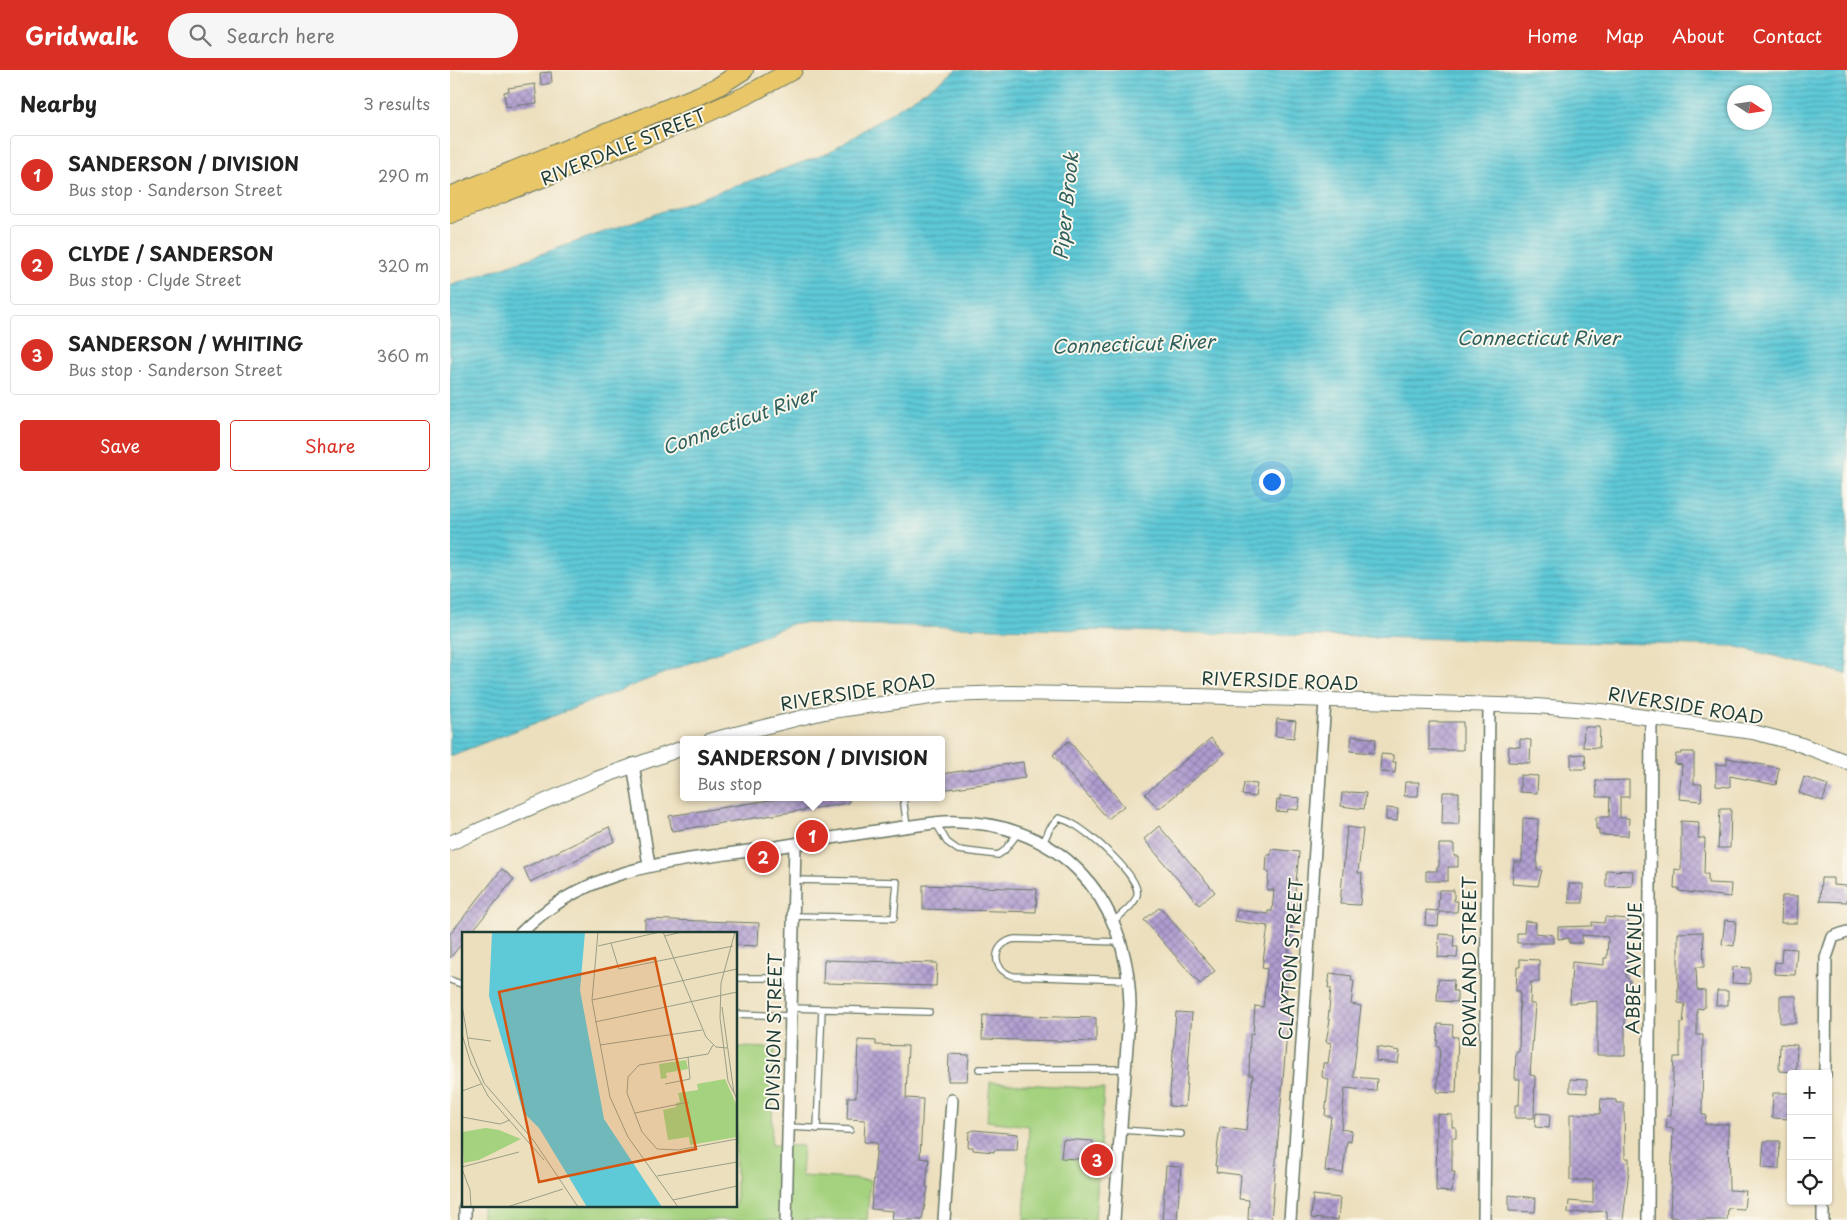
<!DOCTYPE html>
<html lang="en">
<head>
<meta charset="utf-8">
<style>
	:root { --surface:#fff; --page:#f6f6f6; --text:#222; --muted:#767676; --line:#e0e0e0; --accent:#d93025 }
	body { margin:0; font-family:"Playpen Sans",sans-serif; background:var(--page); color:var(--text) }
	.controls { position:absolute; right:15px; bottom:15px; display:grid; overflow:hidden; border-radius:5px; box-shadow:0 1px 4px #0004 }
	.controls button { width:45px; height:45px; display:grid; place-items:center; padding:0; border:0; border-bottom:1px solid var(--line); background:var(--surface); color:var(--text); font:25px sans-serif }
	.compass { position:absolute; left:1277px; top:15px; width:45px; height:45px; border-radius:50%; background:var(--surface); box-shadow:0 1px 4px #0004; rotate:102deg }
	.you { position:absolute; left:821px; top:411px; width:18px; height:18px; margin:-12px; border:4px solid #fff; border-radius:50%; background:#1a73e8; box-shadow:0 0 0 8px #1a73e833 }
	.badge { display:grid; place-items:center; width:32px; height:32px; border-radius:50%; background:var(--accent); color:#fff; font-size:16px; font-weight:700 }
	.pin { position:absolute; translate:-50% -50%; border:2px solid #fff; box-shadow:0 1px 5px #0006 }
	.popup { position:absolute; left:230px; top:666px; width:265px; height:65px; box-sizing:border-box; display:grid; place-content:center; border-radius:5px; background:var(--surface); filter:drop-shadow(0 1px 4px #0005); font-size:16px; white-space:nowrap; color:var(--muted) }
	.popup b { font-size:19px; color:var(--text) }
	.popup::after { content:''; position:absolute; left:50%; top:100%; margin-left:-10px; border:10px solid transparent; border-top-color:var(--surface) }
	.list { margin:0; padding:0; list-style:none }
	h2 { display:flex; justify-content:space-between; align-items:center; height:65px; margin:0; padding:0 20px; font-size:21px }
	h2 small { font-size:16px; font-weight:400; color:var(--muted) }
	.list li { display:grid; grid-template-columns:32px 1fr auto; gap:15px; align-items:center; box-sizing:border-box; height:80px; margin:0 10px 10px; padding:0 10px; border:1px solid var(--line); border-radius:5px }
	.list b { display:block; font-size:19px; white-space:nowrap }
	.list p { margin:0; font-size:16px; white-space:nowrap; color:var(--muted) }
	.list em { font-size:16px; font-style:normal; color:var(--muted) }
	.actions { display:flex; gap:10px; padding:15px 20px }
	.actions a { flex:1; padding:11px 0; border:1px solid var(--accent); border-radius:5px; text-align:center; font-size:18px; color:var(--accent) }
	.actions .main { background:var(--accent); color:#fff }
	.icon { flex:none; width:28px; height:28px; fill:none; stroke:currentColor; stroke-width:2; stroke-linecap:round; stroke-linejoin:round }
	.map { position:relative; flex:none; width:1397px; height:1150px; overflow:hidden }
	header { display:flex; align-items:center; gap:30px; box-sizing:border-box; height:70px; padding:0 25px; background:var(--accent); color:#fff }
	header strong { font-size:24px }
	nav { display:flex; gap:28px; margin-inline-start:auto; font-size:18px }
	.search { width:350px; height:45px; background:var(--page); display:flex; align-items:center; gap:12px; box-sizing:border-box; padding:0 18px; border-radius:28px; color:var(--muted); font-size:19px }
	main { display:flex }
	aside { flex:1; background:var(--surface) }
	.map>svg:first-child { display:block }
	.green { fill:#a5d27f; stroke:#62885a }
	.water { fill:url(#water-rules); stroke:#3e8386; fill-rule:evenodd }
	.building { fill:url(#building-cross-hatch) }
	.lines { fill:none; stroke-linecap:round; stroke-linejoin:round }
	.service-casing { stroke:#677664; stroke-width:8 }
	.minor-casing { stroke:#677664; stroke-width:14 }
	.tertiary-casing { stroke:#677664; stroke-width:16 }
	.primary-casing { stroke:#677664; stroke-width:20 }
	.service { stroke:#fff; stroke-width:5.5 }
	.minor { stroke:#fff; stroke-width:11 }
	.tertiary { stroke:#fff; stroke-width:14 }
	.primary { stroke:#e9c769; stroke-width:18 }
	.labels { text-anchor:middle; dominant-baseline:central; stroke-width:4; stroke-linejoin:round; paint-order:stroke }
	.street-label { font-size:18px; fill:#1f3d34; stroke:#fbf7ec }
	.water-label { font-size:19px; font-style:italic; fill:#2f605d; stroke:#fbf7ec }
	.inset-road { fill:none; stroke:#9a9e86; stroke-width:1 }
	.view { fill:#d45610; fill-opacity:0.15; stroke:#d45610; stroke-width:2.5 }
	.inset-edge { fill:none; stroke:#1f3d34; stroke-width:2.5 }
</style>
</head>
<body>
<header>
<strong>Gridwalk</strong>
<div class="search"><svg class="icon" aria-label="search" viewBox="0 0 24 24"><circle cx="10" cy="10" r="6"/><path d="M15 15l6 6"/></svg>Search here</div>
<nav><a>Home</a><a>Map</a><a>About</a><a>Contact</a></nav>
</header>
<main>
<aside>
<h2>Nearby<small>3 results</small></h2>
<ul class="list">
<li><span class="badge">1</span><div><b>SANDERSON / DIVISION</b><p>Bus stop · Sanderson Street</p></div><em>290 m</em></li>
<li><span class="badge">2</span><div><b>CLYDE / SANDERSON</b><p>Bus stop · Clyde Street</p></div><em>320 m</em></li>
<li><span class="badge">3</span><div><b>SANDERSON / WHITING</b><p>Bus stop · Sanderson Street</p></div><em>360 m</em></li>
</ul>
<div class="actions"><a class="main">Save</a><a>Share</a></div>
</aside>
<div class="map">
<svg width="1397" height="1150" viewBox="0 0 1397 1150">
	<defs>
		<pattern id="water-rules" width="6" height="5" patternUnits="userSpaceOnUse" patternTransform="scale(1.25)"><rect width="6" height="5" fill="#5ec9d7"/><path d="M0 2.5h6" fill="none" stroke="#4da4af"/></pattern>
		<pattern id="building-cross-hatch" width="8" height="8" patternUnits="userSpaceOnUse" patternTransform="scale(1.25)"><rect width="8" height="8" fill="#af9cd0"/><path d="M0 0l8 8M0 8l8-8" fill="none" stroke="#8e80aa"/></pattern>
	</defs>
	<rect width="100%" height="100%" fill="#fbf7ec"/>
	<filter id="ink" filterUnits="userSpaceOnUse"><feTurbulence type="fractalNoise" baseFrequency=".02" numOctaves="2"/><feDisplacementMap in="SourceGraphic" scale="10" xChannelSelector="R" yChannelSelector="G"/><feConvolveMatrix kernelMatrix="1 2 1 2 8 2 1 2 1" color-interpolation-filters="sRGB"/></filter>
	<filter id="wash" filterUnits="userSpaceOnUse"><feTurbulence type="fractalNoise" baseFrequency=".0096" numOctaves="4" result="noise"/><feDisplacementMap in="SourceGraphic" scale="20" xChannelSelector="R" yChannelSelector="G"/><feGaussianBlur stdDeviation="1.12" result="paint"/><feColorMatrix in="noise" values="0 0 0 0 0 0 0 0 0 0 0 0 0 0 0 0 0 1.4 0 .05"/><feComposite in="paint" operator="in"/></filter>
	<g filter="url(#wash)">
		<rect width="100%" height="100%" fill="#ecdfbd"/>
		<!-- green -->
		<path class="green" d="M286,977L325,978L321,1075L353,1076L351,1106L420,1110L417,1150H32V1136H286Z
			M540,1012L654,1019L645,1150H574L579,1056L537,1051Z"/>
		<!-- water -->
		<path class="water" d="M507,0H1397V604L1284,576L344,553L0,686V216L379,83ZM1284,22H1314V52H1284Z"/>
		<g id="blocks">
			<!-- building -->
			<path class="building" d="M101,2L102,13L91,15L90,3Z
				M85,14L87,33L56,37L54,22L59,21L58,18Z
				M827,649L846,651L844,668L825,666Z
				M979,652H1013V680H979Z
				M1134,657H1150L1149,678L1133,677Z
				M902,666L926,669L924,683L900,681Z
				M761,668L774,684L709,739L695,724Z
				M1070,669L1081,670L1080,693L1058,692L1059,676L1070,677Z
				M619,671L674,736L658,749L603,685Z
				M1231,682H1244V714H1252L1251,731L1229,729L1232,695L1225,694L1226,684H1231Z
				M931,684L943,685V692H946L945,703L930,702Z
				M1135,684L1136,699H1121V685Z
				M1277,688L1329,698L1326,715L1280,706V717L1266,716V694L1277,695Z
				M573,692L575,708L491,720V704Z
				M1070,705L1088,706L1087,723L1070,722Z
				M1354,707L1378,715L1373,731L1349,723Z
				M1179,710V727H1170V748H1179L1178,766L1149,765V759H1146V747H1159L1160,727H1147L1146,711Z
				M955,712H969L968,726H954Z
				M794,713L807,714L805,727L792,725Z
				M900,722L916,723L914,739L891,736L892,723H899Z
				M993,722H1009V754H992Z
				M830,726L850,728L848,740L838,739L837,742L826,741L827,730H830Z
				M339,727H399V733L222,761L219,746Z
				M936,738L948,739L947,751L936,750Z
				M1270,739H1281L1280,778H1268Z
				M1073,748L1088,749L1087,793V800H1092L1088,816L1062,814L1064,792H1072Z
				M1231,751L1249,752L1248,768H1255L1254,804H1258V813L1281,814L1280,827L1229,821V818H1224L1225,799L1231,800Z
				M709,756L765,822L749,835L694,769Z
				M159,757L165,771L80,812L74,798Z
				M897,757L913,759L908,803H912L910,835L890,834Z
				M989,774H1004V786H1008V797H998V811H976V801H987V797H989Z
				M821,779L849,782L844,833H847L845,851H842L838,887H841L834,939H839L821,1150H798L799,1130L789,1129L791,1105L766,1102L767,1096H765L770,1057L796,1061L803,1005H799L800,964H803L805,936L813,937L817,901V899L812,898L818,856L785,851L787,840L818,844V841H822L824,820H817L819,802L816,801L817,785H821Z
				M52,799L64,809L20,864H14V871L0,888V864Z
				M1156,800L1183,801L1182,816L1156,817Z
				M1371,808H1383V815L1397,816V832L1370,831Z
				M1119,814H1133V833H1119Z
				M473,815L587,819L586,842L473,839Z
				M989,820H1004V831H1008L1007,842H989L988,856L975,855L976,840L988,841Z
				M1332,826H1348L1347,853H1331Z
				M710,837L765,901L750,914L694,850Z
				M1155,847L1178,849L1176,907L1180,910V925H1175V985H1147V931L1120,933L1122,892L1154,895V888H1157L1158,867L1132,865V873H1119V868L1108,869V857L1142,856V852L1154,853Z
				M195,849L309,853L308,876L286,875V864H195Z
				M1275,850L1286,851L1284,876L1272,874Z
				M1075,851L1086,852L1085,863L1103,865V873H1067V863H1074Z
				M1253,862L1254,897H1246L1247,920L1255,921V936L1253,939L1247,938V965H1253L1252,1045H1256L1255,1054H1278L1279,1120L1296,1121L1294,1139L1278,1138L1277,1150H1231V1148L1220,1147L1223,1059L1216,1058L1217,1045H1221L1224,987H1230V953H1233L1235,934L1228,933V863Z
				M989,864L1004,865L1003,877H1008L1007,888L988,887Z
				M1332,878L1347,879L1345,905L1324,904L1325,892L1331,893Z
				M1070,889L1089,890V912H1081L1080,934H1085L1080,1005L1085,1006L1084,1048H1065V1035H1069L1070,1009H1065L1066,982H1069L1070,921H1066L1067,897H1070Z
				M374,890L487,893L486,916L373,913Z
				M1283,897L1300,898V914L1282,913Z
				M880,903L902,906L901,911H904L901,934L911,936L903,1007L927,1009L926,1021L895,1018L891,1059L902,1061L901,1072L897,1071L893,1103L875,1101L881,1046H875L879,1010L872,1007L873,993H878L881,973L876,972L880,950H878L881,918H878Z
				M988,909L1004,910L1003,921H1007V932L987,931Z
				M1267,921H1278V935H1266Z
				M1330,926H1346V953H1330Z
				M726,942L742,943L735,1037L719,1036Z
				M533,945L646,948V972L532,969Z
				M988,954L1003,955L1002,967H1008L1006,1023L987,1022L990,977H987Z
				M408,970L426,971V975L458,976L456,1028L473,1029L470,1088L479,1089L476,1117H478L472,1150H442L443,1141L421,1139L427,1073L414,1072L415,1050L397,1049L398,1027H406Z
				M1330,974L1347,975L1346,1002L1329,1001Z
				M927,977L950,981L948,993L926,991Z
				M499,984L519,985L517,1011H498Z
				M1120,1009L1137,1010V1023L1120,1022Z
				M1323,1023H1341V1049L1322,1048Z
				M1151,1029L1166,1030V1033H1174L1175,1088H1179V1100L1173,1150H1157V1141L1118,1143L1119,1131L1143,1133V1110H1120V1044H1150Z
				M1086,1043L1100,1044L1099,1058L1085,1057Z
				M987,1044L1002,1045V1057H1006V1068H1002V1102H1005L1001,1122L986,1121Z
				M524,1060L568,1064L567,1080H544V1082L523,1080V1077H518L519,1062Z
				M613,1069L643,1071L641,1090L611,1088Z
				M1314,1071H1330L1329,1099L1312,1098Z
				M716,1096L731,1097L727,1150H712Z
				M863,1125L890,1128L888,1150L861,1148Z
				M1059,1125L1086,1128L1085,1142L1059,1141Z"/>
		</g>
	</g>
	<g filter="url(#ink)">
		<use href="#blocks" fill-opacity="0" stroke="#677664" stroke-width="1"/>
		<g class="lines">
			<!-- service casing -->
			<g class="service-casing">
				<path id="service" d="M453,727L457,757
					M486,753L497,772L508,780L548,785L554,781L569,762
					M593,773L600,758L609,748C614,750 619,751 623,754C639,762 691,807 687,825C685,835 671,844 664,851
					M343,846L444,848L447,812L344,810
					M670,872L565,869C542,873 540,899 563,906L679,910
					M286,908H342
					M0,910L14,915
					M341,938L479,942
					M286,944L341,946
					M529,999H675
					M338,1057L400,1060
					M367,1059L372,939
					M671,1060L731,1064"/>
			</g>
			<!-- minor casing -->
			<g class="minor-casing">
				<path id="minor" d="M183,694L199,795
					M70,864C141,791 232,792 326,777C382,768 438,758 494,752C607,748 678,825 680,935L664,1150
					M1375,1004L1376,888L1383,867L1397,862
					M15,1150V1136
					M336,1150L345,774
					M494,1150L502,1030
					M840,1150L875,631
					M1034,1150L1039,635
					M1198,1150L1201,646
					M1373,1150V1131"/>
			</g>
			<!-- tertiary casing -->
			<g class="tertiary-casing">
				<path id="tertiary" d="M261,670L374,642L495,625L559,623L745,626L1086,636L1151,641L1303,662L1349,674L1397,692
					M0,773L146,709L233,678"/>
			</g>
			<!-- primary casing -->
			<g class="primary-casing">
				<path id="primary" d="M0,126L250,25L269,16L294,0
					M0,144L246,48L297,25L343,0"/>
			</g>
			<!-- service -->
			<use href="#service" class="service"/>
			<!-- minor -->
			<use href="#minor" class="minor"/>
			<!-- tertiary -->
			<use href="#tertiary" class="tertiary"/>
			<!-- primary -->
			<use href="#primary" class="primary"/>
		</g>
	</g>
	<g class="labels">
		<!-- street labels -->
		<g class="street-label">
			<text transform="translate(173 76) rotate(-22)">RIVERDALE STREET</text>
			<text transform="translate(830 610) rotate(2)">RIVERSIDE ROAD</text>
			<text transform="translate(408 621) rotate(-9)">RIVERSIDE ROAD</text>
			<text transform="translate(1236 635) rotate(9)">RIVERSIDE ROAD</text>
			<text transform="translate(840 889) rotate(-86)">CLAYTON STREET</text>
			<text transform="translate(1018 892) rotate(-90)">ROWLAND STREET</text>
			<text transform="translate(1183 898) rotate(-89)">ABBE AVENUE</text>
			<text transform="translate(323 962) rotate(-89)">DIVISION STREET</text>
		</g>
		<!-- water labels -->
		<g class="water-label">
			<text transform="translate(615 136) rotate(-84)">Piper Brook</text>
			<text x="1088" y="267">Connecticut River</text>
			<text transform="translate(683 273) rotate(-2)">Connecticut River</text>
			<text transform="translate(289 350) rotate(-20)">Connecticut River</text>
		</g>
	</g>
	<!-- overview -->
	<g transform="translate(12 862)">
		<rect width="275" height="275" fill="#ecdfbd"/>
		<path d="M24,196L37,198L59,207L17,228L2,231L0,200Z" fill="#a5d27f"/>
		<path d="M224,128L226,137L204,141L205,146L199,147L197,132ZM263,147L275,174V205L228,213L227,205L206,208L201,178L214,175V171L218,170L216,161L236,158L235,152Z" fill="#a5d27f"/>
		<path d="M30,0H123L118,58L142,187L200,275H125L77,196L61,180L27,64Z" fill="#5ec9d7"/>
		<path class="inset-road" d="M136,0L130,68L148,165L166,205L216,275M201,0L244,105L254,115L265,116M273,0L259,51L258,86L266,149L275,167M203,4L220,0M149,11L157,37L271,14M136,14L198,0M130,68L275,37M0,73L7,114L22,151L72,209L116,275M260,75L272,161M133,90L275,60M0,102L9,132L26,164L82,228M6,106L29,109M138,113L240,98M251,113L246,122L177,133L166,145L165,161L180,200L195,217L216,218L275,207M203,152L228,147L226,125M0,159L19,152M173,181L227,170M0,185L38,192L48,188M0,235L57,220M0,237L8,258L9,275M195,244L275,230M211,268L275,254M45,275L101,257"/>
		<path class="view" d="M193,26L234,217L77,250L37,60Z"/>
		<rect width="275" height="275" class="inset-edge"/>
	</g>
</svg>
<div class="controls">
<button>+</button>
<button>−</button>
<button><svg class="icon" aria-label="locate" viewBox="0 0 24 24"><circle cx="12" cy="12" r="6"/><path d="M12 2v4M12 18v4M2 12h4M18 12h4"/></svg></button>
</div>
<svg class="compass" viewBox="-18 -18 36 36"><path d="M0-13l5 13h-10z" fill="#e53935"/><path d="M0 13l5-13h-10z" fill="#767676"/></svg>
<div class="you"></div>
<div class="pin badge" style="left:362px;top:766px">1</div>
<div class="popup"><b>SANDERSON / DIVISION</b>Bus stop</div>
<div class="pin badge" style="left:313px;top:787px">2</div>
<div class="pin badge" style="left:647px;top:1090px">3</div>
</div>
</main>
</body>
</html>
